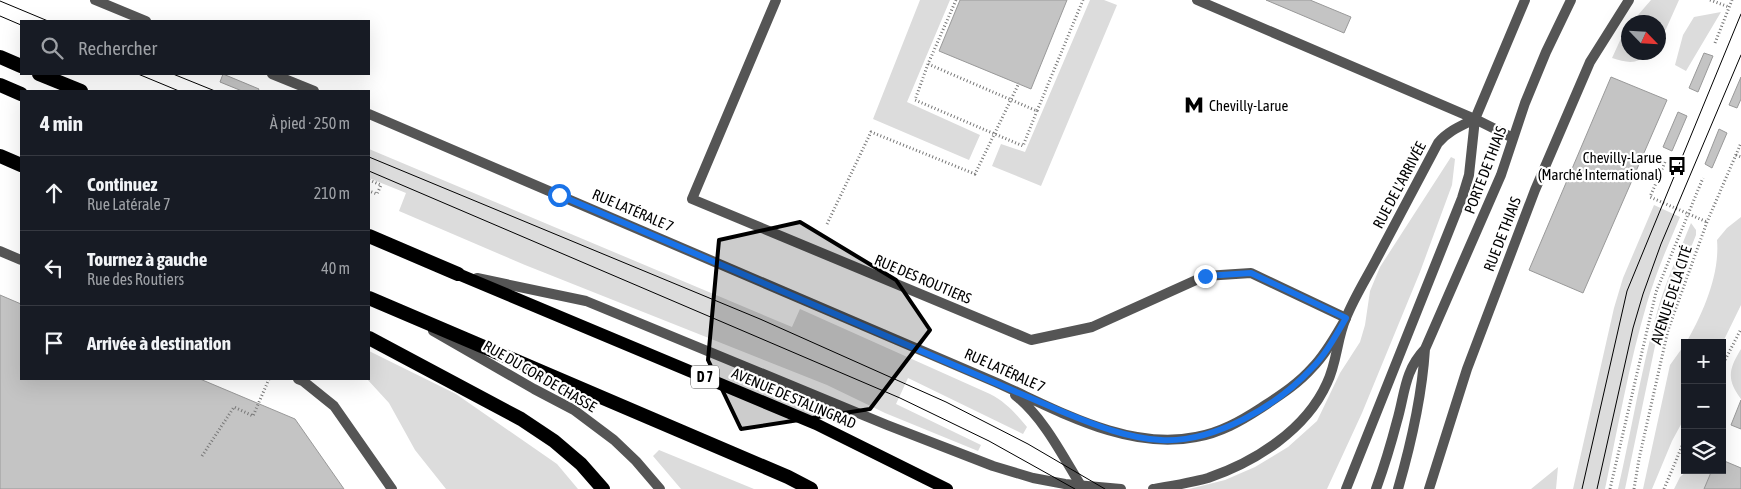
<!DOCTYPE html>
<html lang="fr">
<head>
<meta charset="utf-8">
<style>
	:root { --surface:#171b24; --page:#20242c; --text:#f1f3f6; --muted:#9ea1a6; --line:#363941 }
	body { margin:0; font-family:"Asap Condensed",sans-serif; background:var(--page); color:var(--text) }
	.controls { position:absolute; right:15px; bottom:15px; display:grid; overflow:hidden; border-radius:0px; box-shadow:0 5px 20px #0002 }
	.controls button { width:45px; height:45px; display:grid; place-items:center; padding:0; border:0; border-bottom:1px solid var(--line); background:var(--surface); color:var(--text); font:25px sans-serif }
	.compass { position:absolute; left:1621px; top:15px; width:45px; height:45px; border-radius:50%; background:var(--surface); box-shadow:0 5px 20px #0002; rotate:115deg }
	.stop { position:absolute; width:15px; height:15px; margin:-11px; border:4px solid #1a73e8; border-radius:50%; background:#fff }
	.stop.end { background:#1a73e8; border-color:#fff; box-shadow:0 1px 5px #0008 }
	.list { margin:0; padding:0; list-style:none }
	h2 { display:flex; justify-content:space-between; align-items:center; height:65px; margin:0; padding:0 20px; font-size:21px }
	h2 small { font-size:16px; font-weight:400; color:var(--muted) }
	.list li { display:grid; grid-template-columns:32px 1fr auto; gap:15px; align-items:center; box-sizing:border-box; height:75px; padding:0 20px; border-top:1px solid var(--line) }
	.list b { display:block; font-size:19px; white-space:nowrap }
	.list p { margin:0; font-size:16px; white-space:nowrap; color:var(--muted) }
	.list em { font-size:16px; font-style:normal; color:var(--muted) }
	.icon { flex:none; width:28px; height:28px; fill:none; stroke:currentColor; stroke-width:2; stroke-linecap:round; stroke-linejoin:round }
	.map { position:relative; flex:none; width:1741px; height:489px; overflow:hidden }
	.search { position:absolute; background:var(--surface); box-shadow:0 5px 20px #0002; left:20px; top:20px; width:350px; height:55px; display:flex; align-items:center; gap:12px; box-sizing:border-box; padding:0 18px; border-radius:0px; color:var(--muted); font-size:19px }
	.panel { position:absolute; background:var(--surface); box-shadow:0 5px 20px #0002; left:20px; top:90px; width:350px; height:290px; border-radius:0px }
	.map>svg:first-child { display:block }
	.green { fill:#dcdcdc }
	.building { fill:#c4c4c4; stroke:#999 }
	.lines { fill:none; stroke-linecap:round; stroke-linejoin:round }
	.path { stroke:#777; stroke-width:3; stroke-dasharray:1 2.5; stroke-linecap:butt }
	.service { stroke:#555; stroke-width:10 }
	.minor { stroke:#555; stroke-width:10 }
	.tertiary { stroke:#555; stroke-width:10 }
	.primary { stroke:#000; stroke-width:12 }
	.trunk { stroke:#000; stroke-width:14 }
	.tram { stroke:#000; stroke-width:1 }
	.route { stroke:#1a73e8; stroke-width:6 }
	.marked { fill:#000; fill-opacity:0.2; stroke:#000; stroke-width:4; stroke-linejoin:round }
	.labels { text-anchor:middle; dominant-baseline:central; stroke-width:4.5; stroke-linejoin:round; paint-order:stroke }
	.shield { fill:#fff; stroke:#4c4c4c; stroke-width:1 }
	.shield-label { font-size:14px; font-weight:bold; fill:#000 }
	.poi-label { font-size:15px; fill:#000; stroke:#fff; text-anchor:start }
	.street-label { font-size:15px; fill:#000; stroke:#fff }
</style>
</head>
<body>
<div class="map">
<svg width="1741" height="489" viewBox="0 0 1741 489">
	<rect width="100%" height="100%" fill="#fff"/>
	<!-- green -->
	<path class="green" d="M920,0H950L907,102L980,135L969,160L873,119Z
		M1090,0H1104L1117,5L1041,186L992,166L1001,144L1025,152Z
		M1651,0H1679L1666,29L1659,38L1658,22H1632Z
		M1721,12L1686,71L1675,65L1683,35L1694,17Z
		M1628,28V52L1647,53C1637,66 1626,62 1612,58L1623,34Z
		M369,149L792,327L800,309L990,394C1006,402 1016,414 1027,427L1023,434L908,378L896,404L981,445L978,451L885,413L827,385L525,265L399,211L406,193L369,178Z
		M1451,157L1455,159L1452,185L1420,272L1362,413L1327,489H1189L1225,480L1255,467L1288,447L1317,421L1340,373L1360,342L1365,325L1370,291L1380,267Z
		M1654,205L1680,217C1668,245 1656,273 1647,303C1629,364 1618,427 1605,489H1573L1614,308L1623,278Z
		M1741,217V305L1722,344L1686,343C1703,313 1720,275 1717,240L1727,228Z
		M1691,223L1696,230V235L1667,307L1655,346L1625,489H1618C1631,433 1640,376 1655,320C1663,287 1678,255 1691,223Z
		M1685,344V417L1672,441L1652,489H1643L1670,365Z
		M1741,349V399C1726,379 1729,369 1741,349Z
		M369,351L456,394L557,464L578,489H446L415,450L389,403L367,379H369Z
		M659,450L754,489H681L653,456Z
		M1558,467L1556,489H1531Z
		M1688,470H1712L1704,489H1674L1680,477Z"/>
	<!-- building -->
	<path class="building" d="M960,0H1067L1031,89L939,51Z
		M1266,0H1310L1351,17L1344,33Z
		M1704,53L1713,56L1698,92L1689,88Z
		M223,74L259,89L258,91H242L220,82Z
		M1611,77L1667,100L1583,293L1529,270Z
		M1741,77V99L1737,108L1729,105Z
		M1678,112L1687,116L1672,151L1663,147Z
		M1719,129L1727,133L1712,168L1705,164Z
		M0,295L21,304V379H200L295,419L344,489H0Z
		M1741,400V429L1731,425Z
		M1722,460L1741,468V489H1704L1712,470H1722Z"/>
	<g class="lines">
		<!-- path -->
		<path class="path" d="M956,0L928,64L1037,111L1083,0
			M1710,0L1729,7
			M1715,43L1732,0
			M928,64L915,100L1023,146L1037,111
			M1736,155L1741,157
			M1665,162L1650,197L1707,222
			M369,180L381,185L377,194L369,191
			M827,224L871,132L975,174L1019,83
			M1722,366L1741,329
			M202,456L234,407L253,416L269,379
			M1610,489L1656,292L1703,178
			M1634,489L1639,459L1668,330L1707,222L1741,143
			M1664,489L1685,439"/>
		<!-- service -->
		<path class="service" d="M95,0L146,21
			M272,74L314,91
			M369,114L995,382C1056,409 1126,451 1196,437C1220,433 1241,421 1261,408C1279,396 1298,384 1312,368C1326,354 1336,335 1346,318L1251,273L1205,276L1092,327L1031,340L692,199L776,0
			M1015,395C1045,419 1063,457 1083,489
			M1429,489L1467,369L1535,190L1590,62L1629,0"/>
		<!-- minor -->
		<path class="minor" d="M1197,0L1475,119L1513,138
			M477,278L586,301L887,425L993,466L1033,478L1065,484L1121,489
			M433,331L534,389L574,410L614,440L636,461L660,489
			M1153,489C1171,486 1190,483 1208,478C1255,462 1306,430 1327,383C1337,363 1337,338 1346,318C1354,298 1366,279 1376,260C1397,221 1417,182 1438,143C1448,131 1461,126 1475,119
			M1346,489L1462,198L1469,175L1475,119L1525,0
			M1376,489C1384,467 1391,444 1397,421C1405,394 1404,371 1425,349
			M1398,489C1411,444 1422,396 1425,349L1501,175L1525,103L1546,52L1571,0"/>
		<!-- tertiary -->
		<path class="tertiary" d="M0,251L21,260
			M298,379L303,381L334,406L392,489"/>
		<!-- primary -->
		<path class="primary" d="M458,274L816,424L947,489"/>
		<!-- trunk -->
		<path class="trunk" d="M0,57L21,66
			M39,74L81,91
			M0,85L21,94
			M0,156L21,165
			M369,236L458,274
			M369,298L788,477L811,489
			M369,338L521,419L554,441L581,464L603,489"/>
		<!-- tram -->
		<path class="tram" d="M0,1L48,21
			M0,16L21,25
			M138,74L179,91
			M173,74L215,91
			M369,157L760,319L946,402L1028,444L1105,489
			M369,171L900,398L989,441L1075,489
			M1582,489L1627,291L1741,14
			M1597,489L1633,328L1643,294L1661,244L1741,55"/>
	</g>
	<g class="lines">
		<!-- route -->
		<path class="route" d="M559,195L1063,412C1095,425 1126,438 1161,440C1214,443 1277,406 1312,368C1326,354 1336,335 1346,318L1251,273L1205,276"/>
	</g>
	<!-- marked area -->
	<path class="marked" d="M800,222L896,280L930,330L870,409L741,429L708,360L719,240Z"/>
	<!-- icons -->
	<defs>
		<g id="metro-bare" transform="scale(1.5)"><path d="M-5.5 5V-5H-3L0 0L3-5H5.5V5H3V-.5L0 4L-3-.5V5Z" fill="#000" stroke="#fff" stroke-width="2.5" paint-order="stroke"/></g>
		<g id="bus-bare" transform="scale(1.5)"><path d="M-5-6H5V4H4V6H2V4H-2V6H-4V4H-5ZM-3.5-4V0h7V-4ZM-3.5 1.2v1.5H-2V1.2ZM2 1.2v1.5H3.5V1.2Z" fill="#000" stroke="#fff" stroke-width="2.5" paint-order="stroke"/></g>
	</defs>
	<g fill-rule="evenodd">
		<use href="#metro-bare" x="1194" y="105"/>
		<use href="#bus-bare" x="1677" y="166"/>
	</g>
	<g class="labels">
		<!-- shield labels -->
		<rect class="shield" x="691" y="365.5" width="28" height="23" rx="4"/>
		<g class="shield-label">
			<text x="705" y="377">D 7</text>
		</g>
		<!-- poi labels -->
		<g class="poi-label">
			<text x="1209" y="105">Chevilly-Larue</text>
			<text x="1662" y="157" text-anchor="end">Chevilly-Larue<tspan x="1662" dy="17">(Marché International)</tspan></text>
		</g>
		<!-- street labels -->
		<g class="street-label">
			<text transform="translate(1485 170) rotate(-69)">PORTE DE THIAIS</text>
			<text transform="translate(1399 185) rotate(-62)">RUE DE L'ARRIVÉE</text>
			<text transform="translate(633 210) rotate(23)">RUE LATÉRALE 7</text>
			<text transform="translate(1502 234) rotate(-69)">RUE DE THIAIS</text>
			<text transform="translate(923 279) rotate(23)">RUE DES ROUTIERS</text>
			<text transform="translate(1671 295) rotate(-72)">AVENUE DE LA CITÉ</text>
			<text transform="translate(1005 370) rotate(24)">RUE LATÉRALE 7</text>
			<text transform="translate(540 376) rotate(30)">RUE DU COR DE CHASSE</text>
			<text transform="translate(794 398) rotate(23)">AVENUE DE STALINGRAD</text>
		</g>
	</g>
</svg>
<div class="controls">
<button>+</button>
<button>−</button>
<button><svg class="icon" aria-label="layers" viewBox="0 0 24 24"><path d="M12 4l9 5-9 5-9-5zM3 14l9 5 9-5"/></svg></button>
</div>
<svg class="compass" viewBox="-18 -18 36 36"><path d="M0-13l5 13h-10z" fill="#e53935"/><path d="M0 13l5-13h-10z" fill="#9ea1a6"/></svg>
<div class="stop" style="left:559px;top:195px"></div>
<div class="stop end" style="left:1205px;top:276px"></div>
<div class="search"><svg class="icon" aria-label="search" viewBox="0 0 24 24"><circle cx="10" cy="10" r="6"/><path d="M15 15l6 6"/></svg>Rechercher</div>
<section class="panel">
<h2>4 min<small>À pied · 250 m</small></h2>
<ul class="list">
<li><svg class="icon" aria-label="ahead" viewBox="0 0 24 24"><path d="M12 20V5M6 11l6-6 6 6"/></svg><div><b>Continuez</b><p>Rue Latérale 7</p></div><em>210 m</em></li>
<li><svg class="icon" aria-label="left" viewBox="0 0 24 24"><path d="M17 20v-9H6M10 6l-5 5 5 5"/></svg><div><b>Tournez à gauche</b><p>Rue des Routiers</p></div><em>40 m</em></li>
<li><svg class="icon" aria-label="arrive" viewBox="0 0 24 24"><path d="M6 21V4h12l-3 4 3 4H6"/></svg><div><b>Arrivée à destination</b></div></li>
</ul>
</section>
</div>
</body>
</html>
